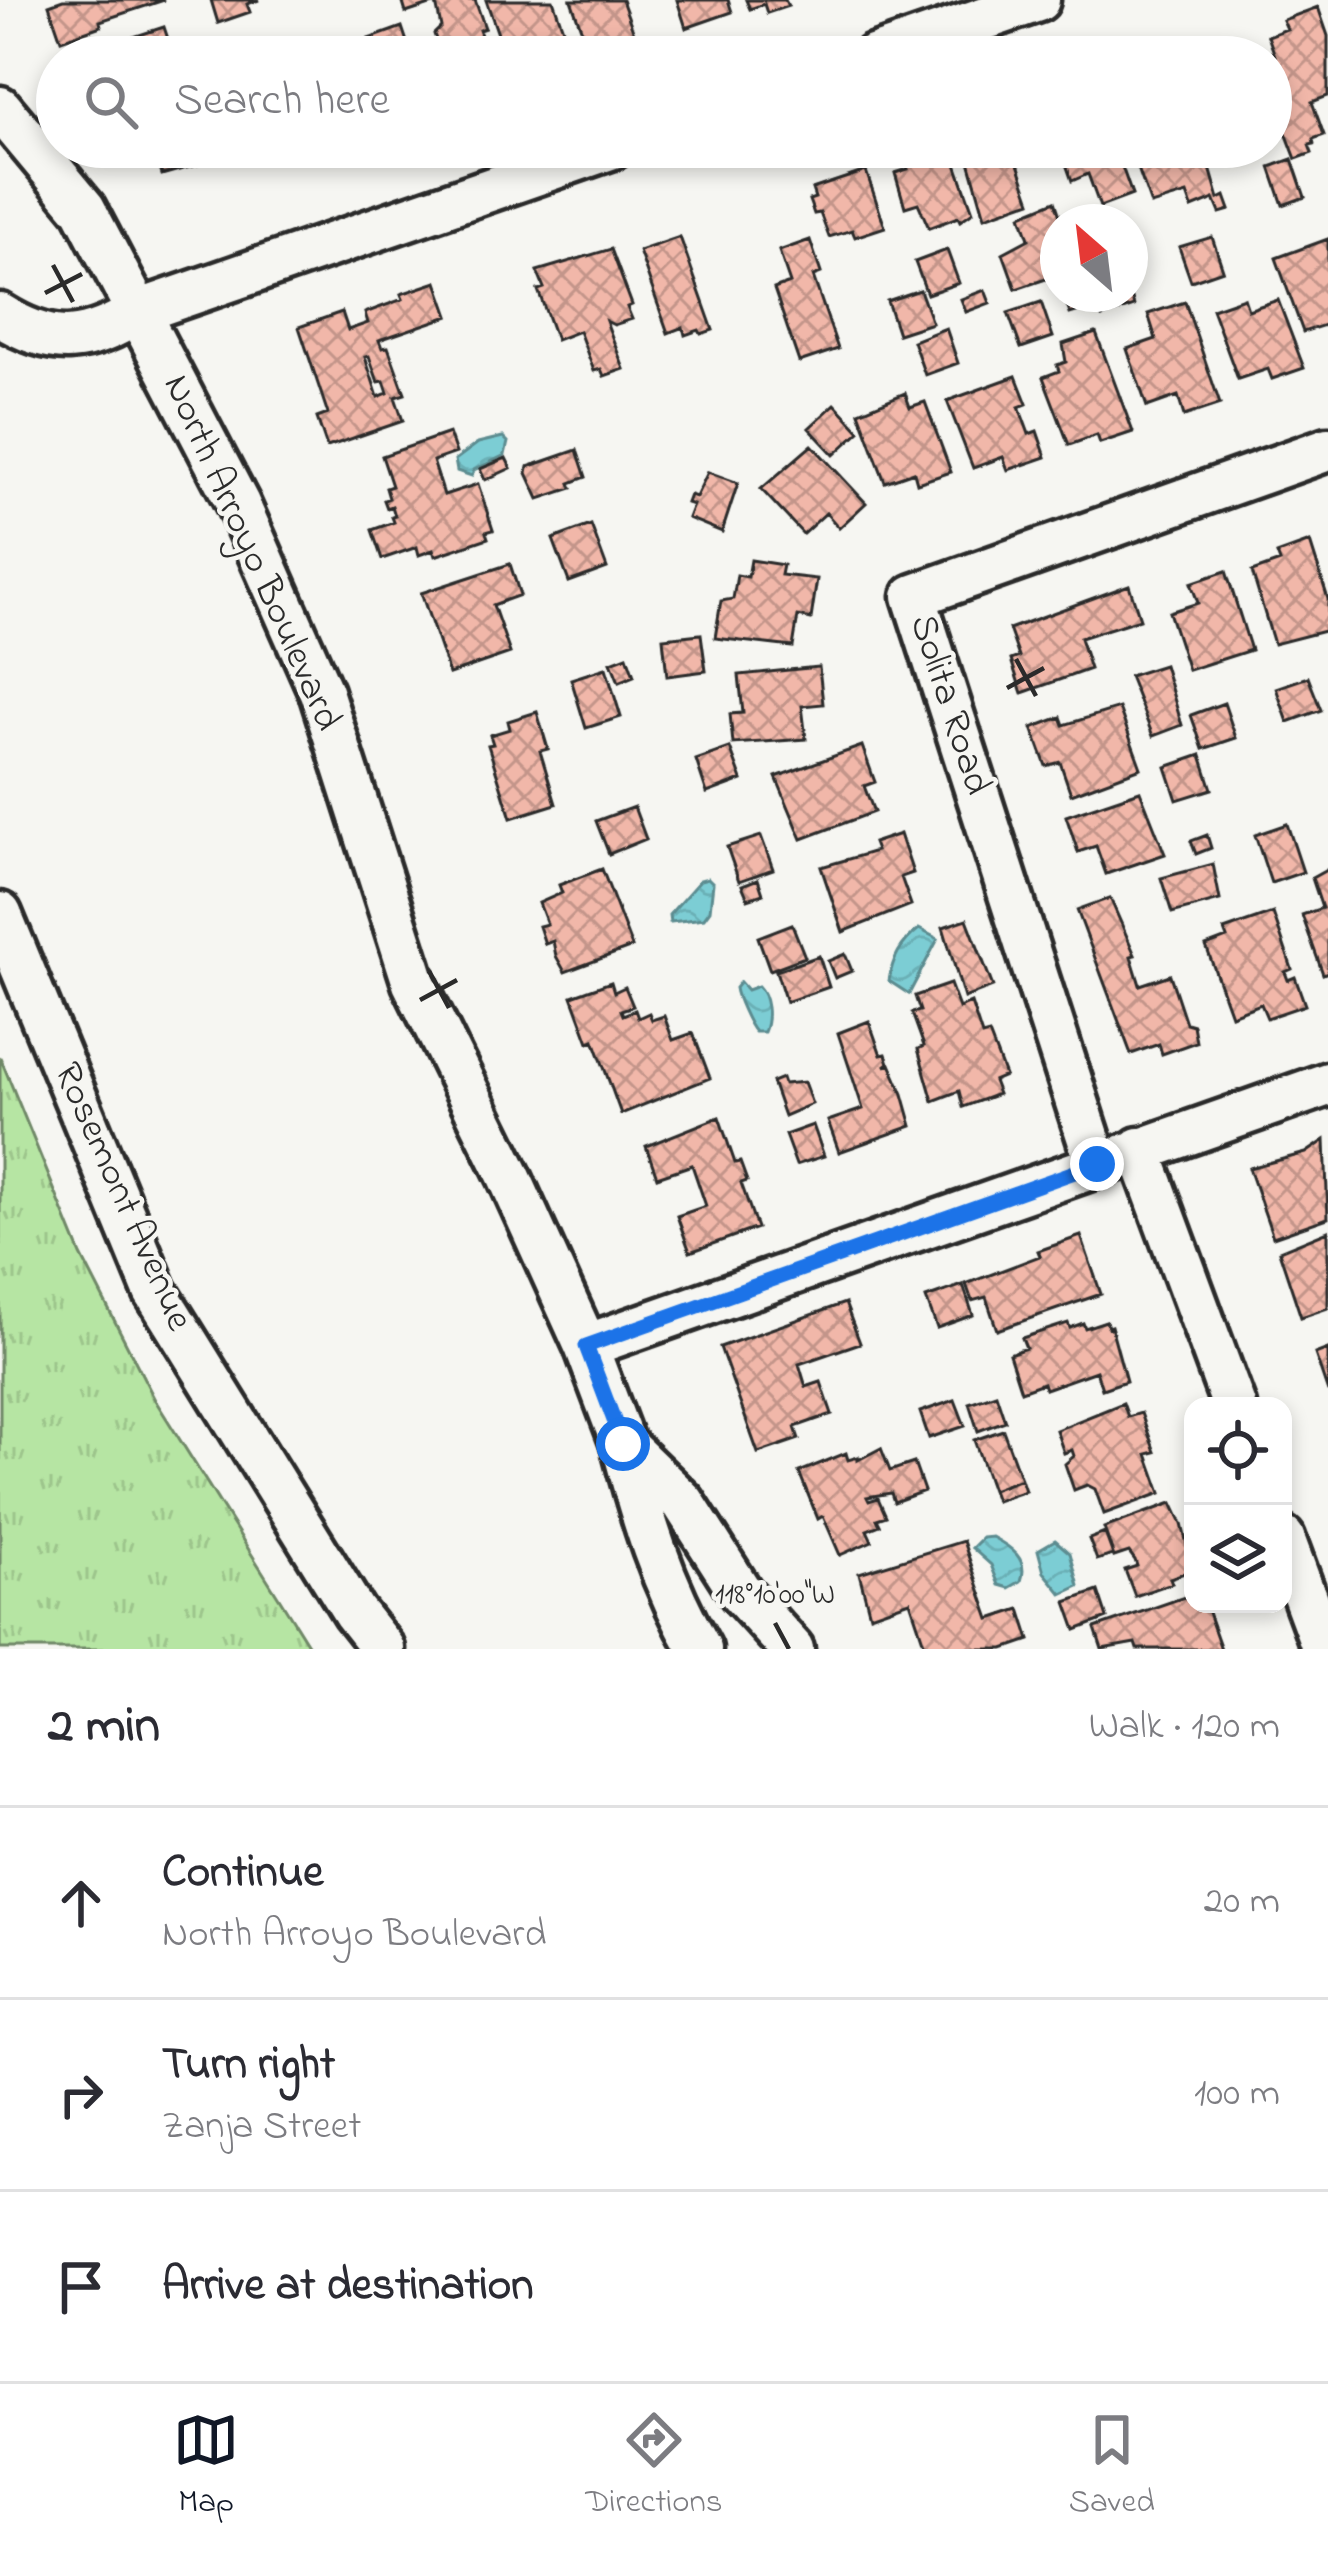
<!DOCTYPE html>
<html lang="en">
<head>
<meta charset="utf-8">
<style>
	:root { --surface:#fff; --page:#f2f2f3; --text:#2b2b33; --muted:#7c7c81; --line:#e1e1e2; --accent:#111827 }
	body { margin:0; font-family:"Indie Flower",sans-serif; background:var(--page); color:var(--text) }
	.controls { position:absolute; right:36px; bottom:36px; display:grid; overflow:hidden; border-radius:24px; box-shadow:0 6px 18px #0003 }
	.controls button { width:108px; height:108px; display:grid; place-items:center; padding:0; border:0; border-bottom:3px solid var(--line); background:var(--surface); color:var(--text); font:60px sans-serif }
	.compass { position:absolute; left:1040px; top:204px; width:108px; height:108px; border-radius:50%; background:var(--surface); box-shadow:0 6px 18px #0003; rotate:332deg }
	.stop { position:absolute; width:36px; height:36px; margin:-27px; border:9px solid #1a73e8; border-radius:50%; background:#fff }
	.stop.end { background:#1a73e8; border-color:#fff; box-shadow:0 3px 12px #0008 }
	.list { margin:0; padding:0; list-style:none }
	h2 { display:flex; justify-content:space-between; align-items:center; height:156px; margin:0; padding:0 48px; font-size:51px }
	h2 small { font-size:39px; font-weight:400; color:var(--muted) }
	.list li { display:grid; grid-template-columns:78px 1fr auto; gap:36px; align-items:center; box-sizing:border-box; height:192px; padding:0 48px; border-top:3px solid var(--line) }
	.list b { display:block; font-size:45px; white-space:nowrap }
	.list p { margin:0; font-size:39px; white-space:nowrap; color:var(--muted) }
	.list em { font-size:39px; font-style:normal; color:var(--muted) }
	.icon { flex:none; width:66px; height:66px; fill:none; stroke:currentColor; stroke-width:2; stroke-linecap:round; stroke-linejoin:round }
	.map { position:relative; flex:none; width:1328px; height:1649px; overflow:hidden }
	.search { position:absolute; background:var(--surface); box-shadow:0 6px 18px #0003; left:36px; right:36px; top:36px; height:132px; display:flex; align-items:center; gap:30px; box-sizing:border-box; padding:0 42px; border-radius:66px; color:var(--muted); font-size:45px }
	.sheet { height:732px; background:var(--surface) }
	nav { display:flex; justify-content:space-around; align-items:center; box-sizing:border-box; height:168px; border-top:3px solid var(--line); background:var(--surface); font-size:33px; color:var(--muted) }
	nav a { display:grid; justify-items:center; gap:6px }
	nav .on { color:var(--accent) }
	.map>svg:first-child { display:block }
	.grass { fill:url(#grass-tufts); stroke:#708867; stroke-width:3 }
	.water { fill:url(#water-waves); stroke:#5c8c90; stroke-width:3 }
	.building { fill:url(#building-cross-hatch); stroke:#2b2b2b; stroke-width:3; fill-rule:evenodd }
	.lines { fill:none; stroke-linecap:round; stroke-linejoin:round }
	.minor-casing { stroke:#2b2b2b; stroke-width:51 }
	.minor { stroke:#f6f6f2; stroke-width:42 }
	.route { stroke:#1a73e8; stroke-width:15 }
	.ticks { fill:none; stroke:#2b2b2b; stroke-width:4.5 }
	.labels { text-anchor:middle; dominant-baseline:central; stroke-width:9; stroke-linejoin:round; paint-order:stroke }
	.street-label { font-size:39px; fill:#2b2b2b; stroke:#f6f6f2 }
	.ticks-label { font-size:30px; text-anchor:middle; fill:#2b2b2b; stroke:#f6f6f2; stroke-width:9; stroke-linejoin:round; paint-order:stroke }
</style>
</head>
<body>
<div class="map">
<svg width="1328" height="1649" viewBox="0 0 1328 1649">
	<defs>
		<pattern id="grass-tufts" width="24" height="20" patternUnits="userSpaceOnUse" patternTransform="scale(3)"><rect width="24" height="20" fill="#b6e5a3"/><path d="M3 7l-1-3M5 7V3M7 7l1-3M15 17l-1-3M17 17v-4M19 17l1-3" fill="none" stroke="#9dc58c"/></pattern>
		<pattern id="water-waves" width="16" height="10" patternUnits="userSpaceOnUse" patternTransform="scale(3)"><rect width="16" height="10" fill="#7ccdd4"/><path d="M0 5q4-4 8 0t8 0" fill="none" stroke="#6bb0b6"/></pattern>
		<pattern id="building-cross-hatch" width="8" height="8" patternUnits="userSpaceOnUse" patternTransform="scale(3)"><rect width="8" height="8" fill="#f1b7a9"/><path d="M0 0l8 8M0 8l8-8" fill="none" stroke="#c3958a"/></pattern>
	</defs>
	<rect width="100%" height="100%" fill="#f6f6f2"/>
	<filter id="ink" filterUnits="userSpaceOnUse"><feTurbulence type="fractalNoise" baseFrequency=".00833" numOctaves="2"/><feDisplacementMap in="SourceGraphic" scale="24" xChannelSelector="R" yChannelSelector="G"/><feConvolveMatrix kernelMatrix="1 2 1 2 8 2 1 2 1" color-interpolation-filters="sRGB"/></filter>
	<g filter="url(#ink)">
		<!-- grass -->
		<path class="grass" d="M0,1057L81,1255L155,1400L311,1649H0Z"/>
		<!-- water -->
		<path class="water" d="M503,437L508,442L505,455L474,470L472,476L457,471L455,460L478,443Z
			M708,878L713,883L710,910L704,918L670,922L669,915L700,880Z
			M919,929L938,939L909,994L889,981C892,959 901,943 919,929Z
			M740,982L747,990L758,986C768,996 770,1018 764,1032H755C749,1026 736,997 735,988Z
			M992,1537C1011,1547 1029,1559 1021,1581L1009,1588L999,1585L991,1565L972,1548L982,1538Z
			M1055,1540L1070,1553L1079,1586L1062,1594L1044,1572L1038,1550Z"/>
		<!-- building -->
		<path class="building" d="M63,0H164L100,21L101,26L61,40L49,5Z
			M211,0H259L247,4L250,12L218,23Z
			M402,0H475L485,28L479,30L489,57H442L434,34L441,27L436,3L406,13Z
			M486,0H553L563,29L529,41L533,53L506,57Z
			M571,0H622L634,33L588,48Z
			M677,0H728L732,12L686,28Z
			M746,0H785L788,6L767,13L764,4L750,9Z
			M1318,7L1328,36V96L1312,102L1324,135L1313,139L1314,144L1309,145L1312,153L1296,159L1271,93V85L1284,81L1268,36L1287,29L1283,20Z
			M164,27L174,57H103L100,48Z
			M402,27L412,57H344L341,49Z
			M1237,37L1243,57H1207L1218,53L1215,44Z
			M328,40L334,57H303L301,50Z
			M153,147H249L250,150L162,175Z
			M934,147H950L973,212L960,221L958,217L929,228L918,203L905,207L895,173L908,169L904,158Z
			M965,147H1012L1031,201L985,217Z
			M1060,147H1115L1132,195L1100,207L1088,174L1072,181Z
			M1158,147H1182L1162,156L1165,165L1177,160L1176,156L1200,148L1203,155L1206,154L1219,199L1225,196L1230,210L1220,213L1214,199L1192,208L1187,194L1151,205L1134,157Z
			M1292,159L1305,197L1283,205L1270,167Z
			M866,171L885,227L855,237L852,230L829,237L820,213L814,214L809,200L815,198L812,189Z
			M1055,201L1062,222H1058V238L1047,241L1058,275L1016,289L1003,253L1029,239L1021,215Z
			M680,237L713,330L701,334L699,330L685,335L683,327L668,333L639,251Z
			M1212,237L1223,270L1191,281L1179,247Z
			M1328,239V324L1303,332L1276,258Z
			M810,240L821,273L813,276L838,349L799,362L774,289L790,283L779,251Z
			M611,249L632,305L627,307L632,319L614,325L606,321L624,369L604,376L601,369L594,371L579,331L556,340L538,290L544,288L537,271Z
			M947,250L959,283L927,294L915,262Z
			M437,282L449,316L379,340L382,348L388,347L405,394L395,397L403,421L327,447L317,418L328,414L299,327L342,312L348,330L368,323L365,313L403,299L401,294ZM369,356L378,382L384,381L388,393L378,397L365,357Z
			M920,290L932,323L898,334L887,301Z
			M985,290L990,303L966,312L961,299Z
			M1130,292L1134,306L1102,317L1094,294Z
			M1063,294H1081L1086,309L1070,314Z
			M1244,298L1248,310L1278,300L1304,368L1272,379L1268,369L1238,379L1212,309Z
			M1041,302L1053,337L1021,348L1008,313Z
			M1185,302L1220,404L1184,416L1178,396L1147,407L1127,349L1156,339L1148,314Z
			M946,328L958,363L925,375L913,341Z
			M1096,333L1133,432L1100,443L1097,435L1069,445L1043,377L1059,371L1057,365L1066,362L1063,344Z
			M1016,376L1027,404L1019,407L1029,434L1037,431L1046,457L1008,470L1003,457L973,468L947,401Z
			M905,393L910,407L925,402L951,472L917,483L914,472L885,482L859,412Z
			M835,404L860,431L834,455L809,428Z
			M449,433L456,453L433,461L444,495L478,484L493,530L486,532L488,538L435,556L433,550L419,555L417,547L382,559L372,530L394,522L392,517L395,516L392,506L387,508L384,500L389,498L386,488L392,486L382,456Z
			M812,445L866,503L839,528L826,513L803,534L761,489Z
			M577,450L586,477L570,483L572,488L539,499L527,473L528,467Z
			M506,458L511,468L485,480L480,469Z
			M708,472L738,483L722,532L688,518L693,505L687,503L690,495L696,497Z
			M591,525L607,568L569,582L553,539Z
			M1310,542L1328,599V630L1274,644L1252,572L1280,562L1277,554Z
			M751,560L783,565L781,575L817,579L811,619L798,616L793,647L715,638L721,601L733,599L737,575L748,577Z
			M510,564L520,595L493,605L510,653L449,674L421,593Z
			M1226,571L1251,650L1188,670L1169,612L1198,603L1191,583Z
			M1129,585L1140,619L1080,638L1090,669L1022,693L1011,660L1019,657L1009,629Z
			M701,634L706,671L667,676L663,638Z
			M627,656L634,676L619,682L611,662Z
			M1164,665L1182,725L1153,736L1129,676Z
			M819,667L823,704L802,706L806,739L733,744L730,714L743,713L739,675Z
			M606,668L621,717L586,728L571,679Z
			M1308,677L1321,710L1288,722L1276,688Z
			M1224,703L1236,738L1203,749L1191,715Z
			M1119,708L1141,768L1071,794L1060,762L1046,766L1032,728L1061,717L1064,725Z
			M537,712L548,749L540,751L556,804L511,818L488,745L493,744L490,735L510,729L508,721Z
			M862,746L875,782L864,786L874,812L802,839L776,777Z
			M730,748L742,780L707,793L696,760Z
			M1201,755L1212,789L1177,800L1166,767Z
			M1140,791L1165,854L1106,874L1096,846L1078,852L1066,816Z
			M634,807L646,839L609,854L596,821Z
			M1287,824L1303,872L1271,883L1255,835Z
			M900,834L913,873L901,877L911,905L843,932L821,867L876,851L873,843Z
			M1207,835L1211,848L1196,854L1191,841Z
			M761,836L773,869L739,881L727,847Z
			M1213,864L1220,900L1172,913L1161,878Z
			M602,869L632,947L565,972L556,956L553,941L545,944L539,926L547,924L539,903L562,893L559,885Z
			M1328,869V972L1323,974L1302,915L1322,908L1312,878Z
			M758,879L763,894L748,899L742,885Z
			M1110,898L1135,955L1131,956L1140,985L1170,975L1186,1023L1193,1025L1196,1042L1162,1054L1159,1044L1131,1054L1077,910Z
			M1273,913L1292,969L1285,972L1288,980L1295,977L1305,1005L1267,1018L1261,1004L1231,1015L1206,946L1227,938L1224,930Z
			M967,919L993,987L964,998L943,927Z
			M792,924L805,957L770,970L758,937Z
			M845,954L852,971L835,978L828,961Z
			M819,956L829,987L786,1002L776,971Z
			M611,982L614,992L625,987L633,1006L621,1010L623,1015L635,1010L638,1018L649,1013L652,1020L664,1016L673,1040L693,1033L710,1078L621,1114L594,1040L589,1042L572,996Z
			M950,984L959,1008L971,1003L982,1036L989,1034L1005,1076L993,1081L998,1094L963,1107L959,1091L933,1101L918,1049L924,1046L912,1013L920,1011L915,996Z
			M869,1021L881,1055L886,1054L889,1063L885,1066L890,1064L903,1094L912,1126L839,1152L828,1121L863,1109L838,1033Z
			M782,1078L784,1084L804,1082L812,1104L784,1116L772,1082Z
			M719,1117L735,1163L740,1162L747,1181L741,1183L757,1228L690,1252L677,1216L706,1206L692,1165L657,1177L646,1146Z
			M813,1125L824,1156L796,1165L785,1135Z
			M1325,1140L1328,1218L1273,1237L1249,1168L1306,1153Z
			M1328,1231V1308L1301,1317L1279,1251Z
			M1081,1236L1101,1294L997,1330L986,1297L972,1301L966,1284L1040,1256L1038,1251Z
			M963,1285L973,1315L937,1328L926,1298Z
			M845,1303L860,1343L799,1364L806,1387L821,1382L832,1414L795,1427L799,1439L758,1453L720,1347Z
			M1106,1321L1108,1327L1111,1326L1126,1381L1102,1389L1096,1371L1045,1389L1043,1383L1021,1391L1009,1354L1026,1348L1022,1338L1068,1323L1070,1328L1083,1323L1085,1328Z
			M1328,1349V1392L1315,1354Z
			M996,1394L1005,1421L978,1431L969,1403Z
			M955,1400L965,1426L929,1438L920,1412Z
			M1123,1403L1128,1417L1141,1413L1155,1452L1147,1454L1161,1493L1104,1514L1095,1489L1087,1485L1074,1490L1065,1464L1074,1456L1072,1450L1064,1453L1056,1430Z
			M1003,1430L1021,1479L992,1490L974,1440Z
			M881,1448L890,1471L914,1463L924,1491L894,1502L891,1493L867,1497L869,1501L878,1498L886,1516L877,1519L880,1525L867,1530L872,1541L840,1555L823,1516L818,1519L799,1472L846,1453L848,1460L858,1457V1460Z
			M1021,1479L1025,1491L996,1501L992,1490Z
			M1172,1503L1182,1524L1193,1570L1170,1578L1172,1583L1135,1596L1125,1570L1137,1566L1135,1560L1129,1552L1114,1557L1104,1528Z
			M1105,1533L1113,1555L1097,1560L1089,1539Z
			M963,1541L990,1619L1020,1609L1030,1640L1004,1649H926L910,1601L870,1615L859,1573Z
			M1098,1591L1107,1618L1076,1630L1066,1602Z
			M1193,1594V1604H1205L1221,1649H1137L1135,1643L1102,1649L1095,1628Z"/>
		<g class="lines">
			<!-- minor casing -->
			<g class="minor-casing">
				<path id="minor" d="M873,57L1038,0
					M0,108L84,209L238,504L321,692L414,983L509,1176L586,1346L623,1444L683,1502L741,1593L792,1649
					M0,315C54,349 88,343 140,311L613,147
					M0,914L155,1291L354,1612L383,1649
					M1139,1149L1234,1406
					M1097,1164L914,596L1328,449
					M586,1346L1328,1084
					M623,1444C642,1517 662,1584 700,1649
					M1283,1538L1324,1649"/>
			</g>
			<!-- minor -->
			<use href="#minor" class="minor"/>
		</g>
	</g>
	<g class="lines" filter="url(#ink)">
		<!-- route -->
		<path class="route" d="M623,1444L586,1346L1097,1164"/>
	</g>
	<!-- ticks -->
	<path class="ticks" d="M53,265L73,302M45,293L82,274M1016,659L1036,696M1007,688L1044,668M429,971L449,1008M420,1000L457,980M775,1623L789,1649"/>
	<g class="labels">
		<!-- street labels -->
		<g class="street-label">
			<text transform="translate(251 553) rotate(66)">North Arroyo Boulevard</text>
			<text transform="translate(949 705) rotate(72)">Solita Road</text>
			<text transform="translate(122 1197) rotate(66)">Rosemont Avenue</text>
		</g>
	</g>
	<g class="ticks-label">
		<text x="775" y="1603">118°10'00"W</text>
	</g>
</svg>
<div class="controls">
<button><svg class="icon" aria-label="locate" viewBox="0 0 24 24"><circle cx="12" cy="12" r="6"/><path d="M12 2v4M12 18v4M2 12h4M18 12h4"/></svg></button>
<button><svg class="icon" aria-label="layers" viewBox="0 0 24 24"><path d="M12 4l9 5-9 5-9-5zM3 14l9 5 9-5"/></svg></button>
</div>
<svg class="compass" viewBox="-18 -18 36 36"><path d="M0-13l5 13h-10z" fill="#e53935"/><path d="M0 13l5-13h-10z" fill="#7c7c81"/></svg>
<div class="stop" style="left:623px;top:1444px"></div>
<div class="stop end" style="left:1097px;top:1164px"></div>
<div class="search"><svg class="icon" aria-label="search" viewBox="0 0 24 24"><circle cx="10" cy="10" r="6"/><path d="M15 15l6 6"/></svg>Search here</div>
</div>
<section class="sheet">
<h2>2 min<small>Walk · 120 m</small></h2>
<ul class="list">
<li><svg class="icon" aria-label="ahead" viewBox="0 0 24 24"><path d="M12 20V5M6 11l6-6 6 6"/></svg><div><b>Continue</b><p>North Arroyo Boulevard</p></div><em>20 m</em></li>
<li><svg class="icon" aria-label="right" viewBox="0 0 24 24"><path d="M7 20v-9h11M14 6l5 5-5 5"/></svg><div><b>Turn right</b><p>Zanja Street</p></div><em>100 m</em></li>
<li><svg class="icon" aria-label="arrive" viewBox="0 0 24 24"><path d="M6 21V4h12l-3 4 3 4H6"/></svg><div><b>Arrive at destination</b></div></li>
</ul>
</section>
<nav>
<a class="on"><svg class="icon" aria-label="map" viewBox="0 0 24 24"><path d="M3 6l6-2 6 2 6-2v14l-6 2-6-2-6 2zM9 4v14M15 6v14"/></svg>Map</a>
<a><svg class="icon" aria-label="directions" viewBox="0 0 24 24"><path d="M12 3l9 9-9 9-9-9zM9 14v-3h6M13 9l2 2-2 2"/></svg>Directions</a>
<a><svg class="icon" aria-label="saved" viewBox="0 0 24 24"><path d="M7 4h10v16l-5-4-5 4z"/></svg>Saved</a>
</nav>
</body>
</html>
